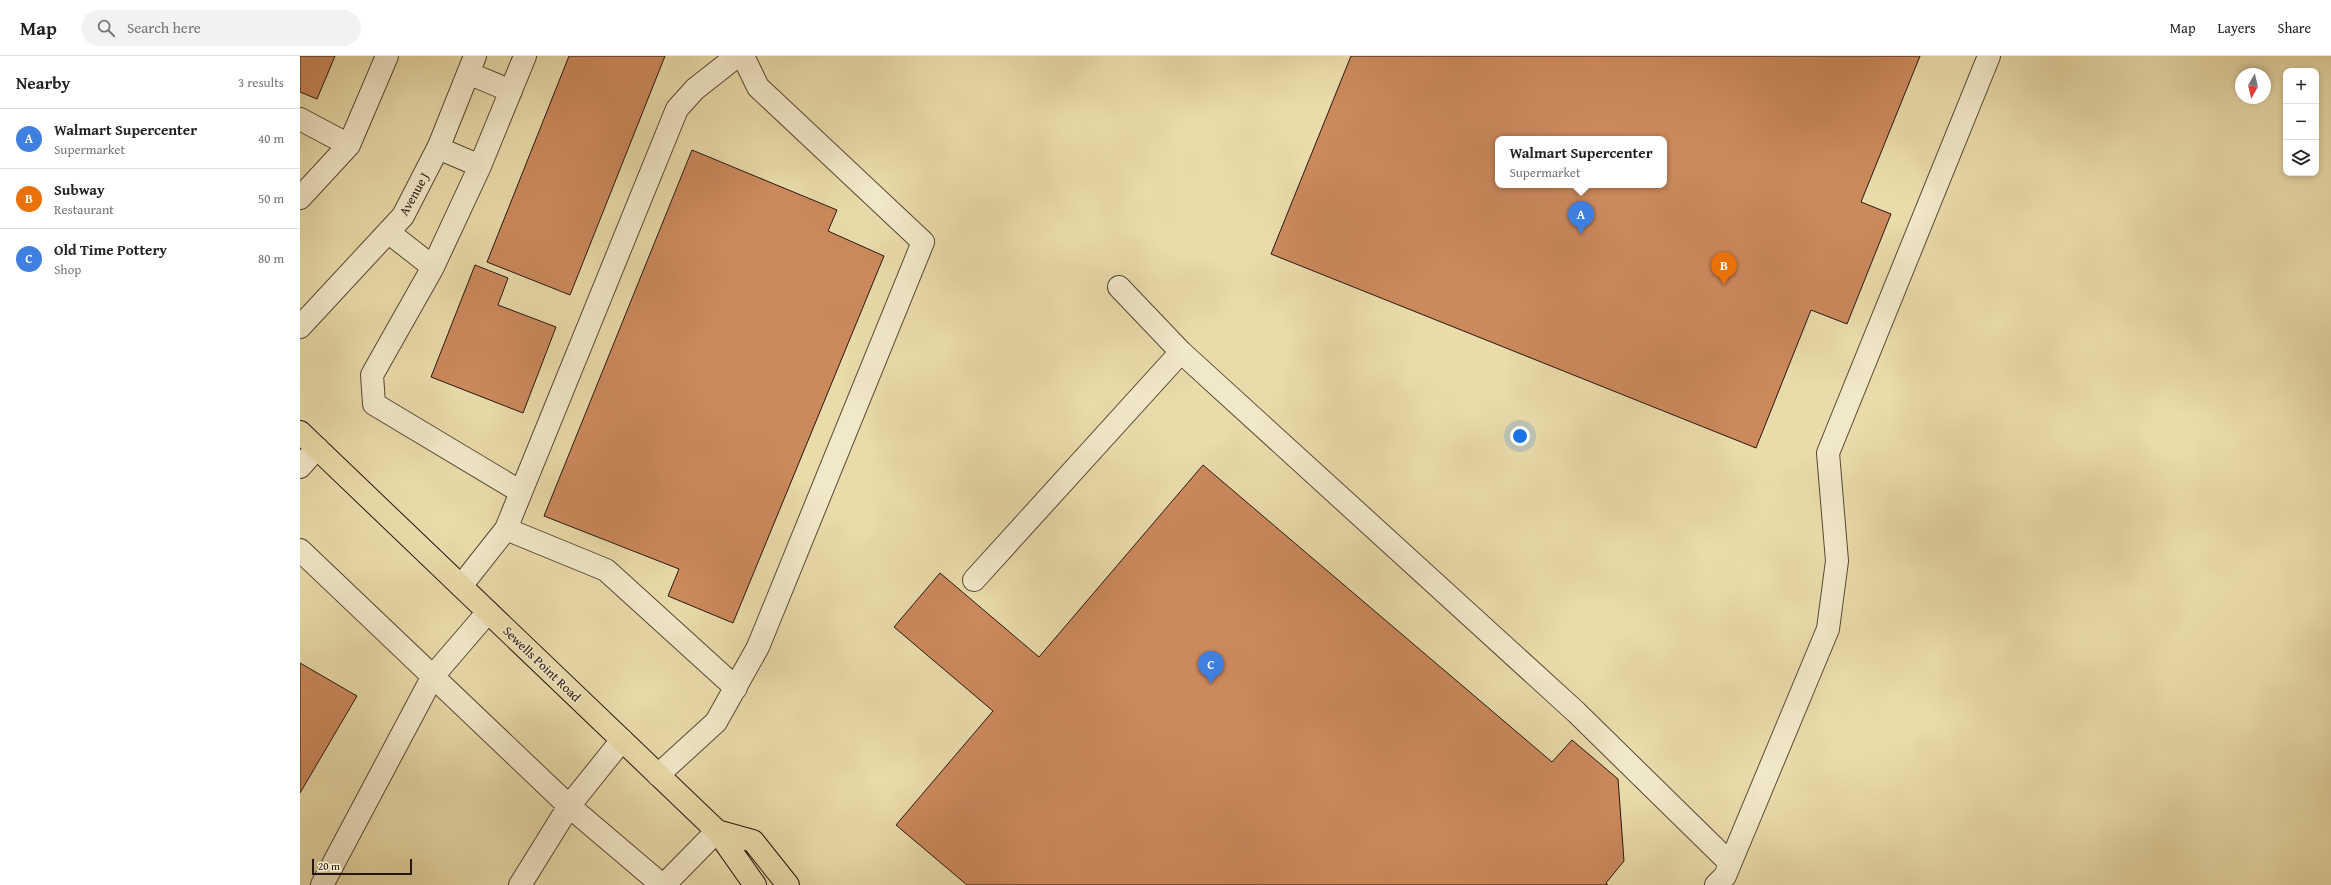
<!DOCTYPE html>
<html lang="en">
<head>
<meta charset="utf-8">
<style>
	:root { --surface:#fff; --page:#f2f2f2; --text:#202124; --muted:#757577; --line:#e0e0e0; --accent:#8f2418 }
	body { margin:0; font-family:"Gentium Book Plus",serif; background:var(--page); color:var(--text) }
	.controls { position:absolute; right:12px; top:12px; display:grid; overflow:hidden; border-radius:8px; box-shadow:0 2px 6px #0003 }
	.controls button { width:36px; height:36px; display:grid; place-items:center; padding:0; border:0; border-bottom:1px solid var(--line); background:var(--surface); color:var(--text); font:20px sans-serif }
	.compass { position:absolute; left:1935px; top:12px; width:36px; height:36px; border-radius:50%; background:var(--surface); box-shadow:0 2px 6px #0003; rotate:188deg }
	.scale { position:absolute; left:12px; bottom:10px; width:100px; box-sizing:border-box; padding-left:4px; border:2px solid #261710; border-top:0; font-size:11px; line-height:14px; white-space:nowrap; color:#261710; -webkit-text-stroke:3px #f1e8c8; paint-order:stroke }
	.you { position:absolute; left:1220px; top:380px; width:14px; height:14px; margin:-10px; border:3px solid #fff; border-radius:50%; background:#1a73e8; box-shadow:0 0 0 6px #1a73e833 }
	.badge { display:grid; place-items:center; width:26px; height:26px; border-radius:50%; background:var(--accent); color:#fff; font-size:13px; font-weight:700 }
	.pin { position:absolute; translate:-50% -33px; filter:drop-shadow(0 1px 2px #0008) }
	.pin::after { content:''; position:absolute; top:21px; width:14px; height:12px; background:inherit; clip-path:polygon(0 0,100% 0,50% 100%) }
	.popup { position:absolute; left:1195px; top:80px; width:172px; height:52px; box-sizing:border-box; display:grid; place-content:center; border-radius:8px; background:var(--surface); filter:drop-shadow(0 1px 3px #0005); font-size:13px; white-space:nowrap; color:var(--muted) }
	.popup b { font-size:15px; color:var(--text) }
	.popup::after { content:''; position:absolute; left:50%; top:100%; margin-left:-8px; border:8px solid transparent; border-top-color:var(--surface) }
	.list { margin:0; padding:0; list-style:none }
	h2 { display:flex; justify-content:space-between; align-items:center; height:52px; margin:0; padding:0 16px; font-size:17px }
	h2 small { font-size:13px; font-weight:400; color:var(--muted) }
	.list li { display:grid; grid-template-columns:26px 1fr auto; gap:12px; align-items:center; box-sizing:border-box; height:60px; padding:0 16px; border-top:1px solid var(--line) }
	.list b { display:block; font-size:15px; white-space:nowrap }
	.list p { margin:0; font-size:13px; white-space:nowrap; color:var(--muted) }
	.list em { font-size:13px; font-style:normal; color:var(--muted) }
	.icon { flex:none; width:22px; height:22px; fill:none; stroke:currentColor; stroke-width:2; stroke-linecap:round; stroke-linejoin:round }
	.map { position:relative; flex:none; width:2031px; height:829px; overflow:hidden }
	header { display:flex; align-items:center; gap:24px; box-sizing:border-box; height:56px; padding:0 20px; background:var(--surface); border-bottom:1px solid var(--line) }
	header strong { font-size:19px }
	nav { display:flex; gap:22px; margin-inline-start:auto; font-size:14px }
	.search { width:280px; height:36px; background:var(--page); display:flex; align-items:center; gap:10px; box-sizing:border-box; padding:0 14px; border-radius:22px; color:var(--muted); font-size:15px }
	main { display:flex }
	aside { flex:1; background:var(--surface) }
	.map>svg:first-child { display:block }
	.building { fill:#cc895c; stroke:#261710; fill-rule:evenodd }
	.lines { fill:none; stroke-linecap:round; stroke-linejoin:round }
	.minor-casing { stroke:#574836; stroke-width:24 }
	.major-casing { stroke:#261710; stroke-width:24 }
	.minor { stroke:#f1e8c8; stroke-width:22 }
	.major { stroke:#e9dbaa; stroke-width:22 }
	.labels { text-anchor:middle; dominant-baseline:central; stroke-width:3; stroke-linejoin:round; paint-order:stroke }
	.street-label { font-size:13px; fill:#261710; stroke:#f1e8c8 }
</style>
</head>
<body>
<header>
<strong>Map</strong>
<div class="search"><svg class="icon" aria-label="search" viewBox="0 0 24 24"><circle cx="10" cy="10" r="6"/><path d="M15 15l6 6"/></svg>Search here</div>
<nav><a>Map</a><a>Layers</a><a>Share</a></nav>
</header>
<main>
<aside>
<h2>Nearby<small>3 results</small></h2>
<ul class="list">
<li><span class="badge" style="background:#3f7fe0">A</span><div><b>Walmart Supercenter</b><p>Supermarket</p></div><em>40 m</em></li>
<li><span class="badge" style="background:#e8710a">B</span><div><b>Subway</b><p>Restaurant</p></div><em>50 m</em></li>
<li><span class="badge" style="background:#3f7fe0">C</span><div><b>Old Time Pottery</b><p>Shop</p></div><em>80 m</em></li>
</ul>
</aside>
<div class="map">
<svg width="2031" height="829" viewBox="0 0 2031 829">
	<rect width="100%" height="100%" fill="#e9dbaa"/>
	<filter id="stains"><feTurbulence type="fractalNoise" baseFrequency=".005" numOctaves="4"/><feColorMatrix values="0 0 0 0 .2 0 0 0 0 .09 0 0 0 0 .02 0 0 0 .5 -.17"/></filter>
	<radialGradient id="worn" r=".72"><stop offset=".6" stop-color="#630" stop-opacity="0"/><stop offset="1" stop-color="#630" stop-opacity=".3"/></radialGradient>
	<!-- building -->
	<path class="building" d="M0,0H35L17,43L0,36Z
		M269,0H365L270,239L187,206Z
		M1051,0H1620L1561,146L1591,158L1547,268L1511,254L1456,392L971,198ZM1198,83H1364V129H1198Z
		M392,94L537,154L528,175L584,200L433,567L368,540L379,513L244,460Z
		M175,209L208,222L198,249L256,271L223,357L131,321Z
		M903,409L1252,706L1272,684L1318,723L1324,805L1306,827L1308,829H667L596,769L693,655L594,571L640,517L739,601Z
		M0,607L57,640L0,737Z"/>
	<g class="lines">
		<!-- minor casing -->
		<g class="minor-casing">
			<path id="minor" d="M168,17L211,35
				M0,63L49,89
				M138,92L180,110
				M0,142L49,89L87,0
				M88,176L133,211
				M819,231L881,296L1276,656L1430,807
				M0,271L103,160L139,90L175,0
				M0,411L17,392
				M221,436L74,348L72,319L133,211L180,110L225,0
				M206,473L306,514L436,632
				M0,494L269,750L362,829
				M674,524L881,296
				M161,530L206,473L377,53L395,33L437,0
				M358,719L416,666L458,591L623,186L458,31L443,0
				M22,829L133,620L188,556
				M220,829L269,750L322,684
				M364,829L417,775
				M1416,829L1425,820L1528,573L1537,505L1528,397L1689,0"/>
		</g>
		<!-- major casing -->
		<g class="major-casing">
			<path id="major" d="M0,376L417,775L453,785L488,829
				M417,775L455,829"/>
		</g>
		<!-- minor -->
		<use href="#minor" class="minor"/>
		<!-- major -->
		<use href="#major" class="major"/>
	</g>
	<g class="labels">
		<!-- street labels -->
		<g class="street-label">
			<text transform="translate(114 138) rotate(-61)">Avenue J</text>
			<text transform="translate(242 608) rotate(44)">Sewells Point Road</text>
		</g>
	</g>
	<rect width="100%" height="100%" filter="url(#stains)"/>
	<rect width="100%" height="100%" fill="url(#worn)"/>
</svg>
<div class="controls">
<button>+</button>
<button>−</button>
<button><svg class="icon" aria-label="layers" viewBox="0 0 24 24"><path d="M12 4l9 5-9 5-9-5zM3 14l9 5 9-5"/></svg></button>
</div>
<svg class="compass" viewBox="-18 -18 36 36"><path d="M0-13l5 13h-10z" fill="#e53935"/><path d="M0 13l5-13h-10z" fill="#757577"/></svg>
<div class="scale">20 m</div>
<div class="you"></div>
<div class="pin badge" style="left:1281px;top:178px;background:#3f7fe0">A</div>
<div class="popup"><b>Walmart Supercenter</b>Supermarket</div>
<div class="pin badge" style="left:1424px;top:229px;background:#e8710a">B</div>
<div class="pin badge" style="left:911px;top:628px;background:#3f7fe0">C</div>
</div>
</main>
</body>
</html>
